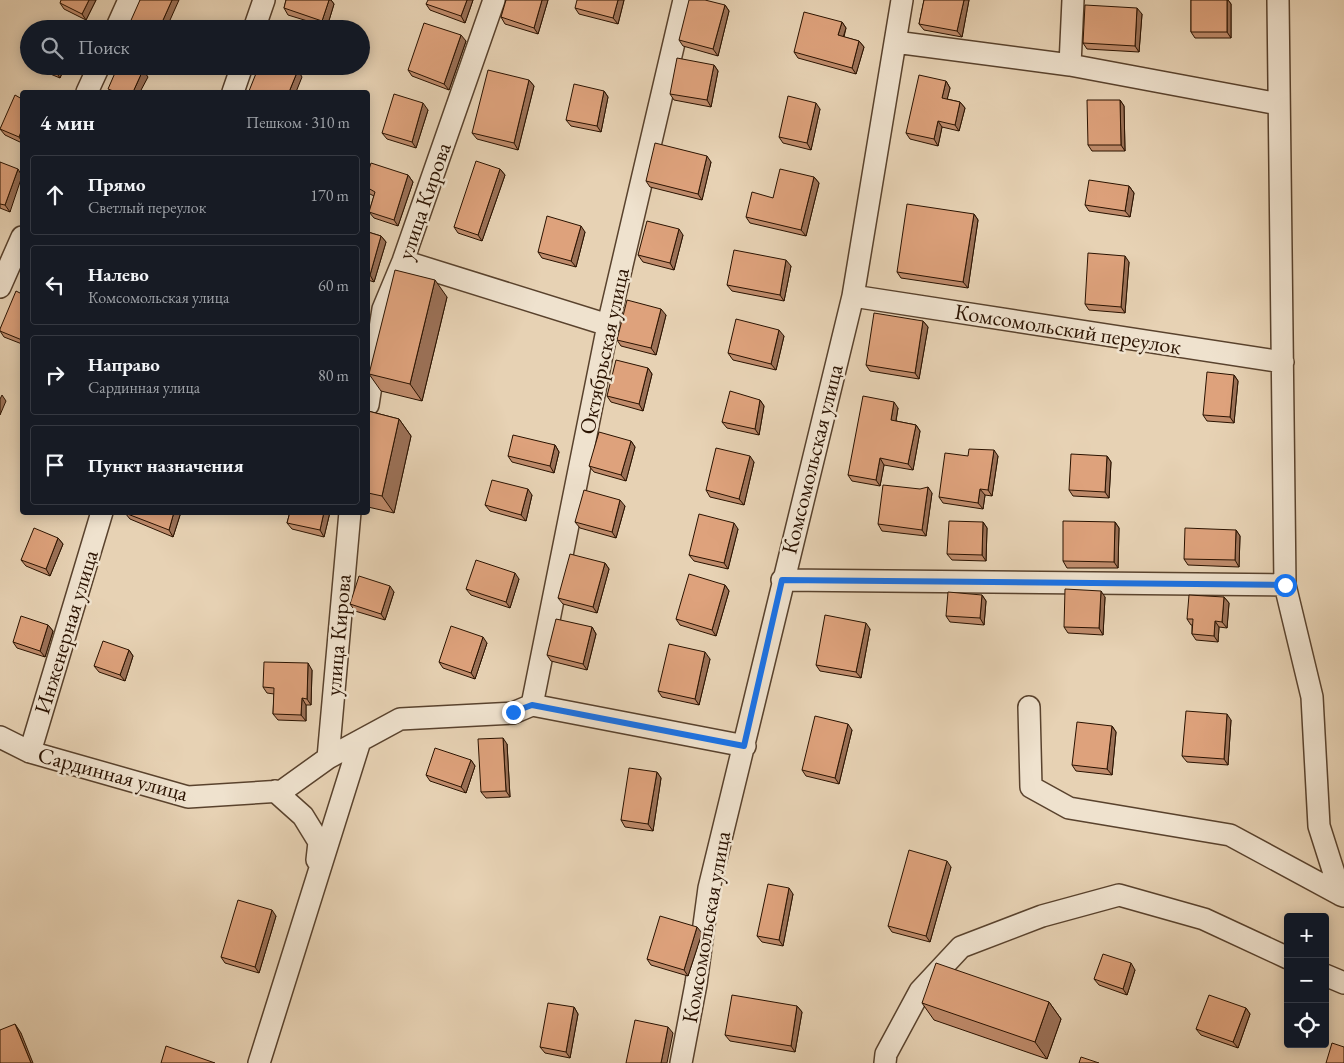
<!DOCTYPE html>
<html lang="ru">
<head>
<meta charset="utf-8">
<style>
	:root { --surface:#171b24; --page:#242831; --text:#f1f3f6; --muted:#9ea1a6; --line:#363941 }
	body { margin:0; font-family:"EB Garamond",serif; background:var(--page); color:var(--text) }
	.controls { position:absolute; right:15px; bottom:15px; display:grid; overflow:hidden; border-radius:5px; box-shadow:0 2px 12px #0003 }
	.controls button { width:45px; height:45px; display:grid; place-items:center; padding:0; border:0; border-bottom:1px solid var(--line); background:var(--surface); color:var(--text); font:25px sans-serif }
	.stop { position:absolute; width:15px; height:15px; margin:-11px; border:4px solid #1a73e8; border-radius:50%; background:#fff }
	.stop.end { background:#1a73e8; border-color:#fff; box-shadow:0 1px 5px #0008 }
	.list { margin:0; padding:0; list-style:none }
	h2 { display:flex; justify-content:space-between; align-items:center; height:65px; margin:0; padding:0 20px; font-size:21px }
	h2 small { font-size:16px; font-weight:400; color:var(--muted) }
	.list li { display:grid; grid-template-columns:32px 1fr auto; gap:15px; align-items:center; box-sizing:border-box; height:80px; margin:0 10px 10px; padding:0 10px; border:1px solid var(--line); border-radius:5px }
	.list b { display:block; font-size:19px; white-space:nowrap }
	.list p { margin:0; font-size:16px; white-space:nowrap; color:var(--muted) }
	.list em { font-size:16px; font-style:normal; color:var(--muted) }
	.icon { flex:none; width:28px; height:28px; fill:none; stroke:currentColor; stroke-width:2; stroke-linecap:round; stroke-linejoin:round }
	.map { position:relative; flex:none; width:1344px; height:1063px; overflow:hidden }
	.search { position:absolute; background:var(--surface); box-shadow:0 2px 12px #0003; left:20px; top:20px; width:350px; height:55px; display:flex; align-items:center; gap:12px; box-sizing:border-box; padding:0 18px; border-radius:28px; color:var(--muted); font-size:19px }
	.panel { position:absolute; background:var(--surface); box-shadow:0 2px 12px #0003; left:20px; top:90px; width:350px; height:425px; border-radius:5px }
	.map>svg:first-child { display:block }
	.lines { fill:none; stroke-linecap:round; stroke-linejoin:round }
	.street-casing { stroke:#59422d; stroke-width:24 }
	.street { stroke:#efe2ce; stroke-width:21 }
	.wall { fill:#bf8b6b; stroke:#2a1200 }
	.shaded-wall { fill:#9b7157; stroke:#2a1200 }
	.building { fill:#dea27c; stroke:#2a1200 }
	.route { stroke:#1a73e8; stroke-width:6 }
	.labels { text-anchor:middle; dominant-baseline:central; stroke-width:5; stroke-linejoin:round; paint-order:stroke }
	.street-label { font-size:22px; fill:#2a1200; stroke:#efe2ce }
</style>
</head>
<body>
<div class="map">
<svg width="1344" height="1063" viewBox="0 0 1344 1063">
	<rect width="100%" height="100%" fill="#e7d2b4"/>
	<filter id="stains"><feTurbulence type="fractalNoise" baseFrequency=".004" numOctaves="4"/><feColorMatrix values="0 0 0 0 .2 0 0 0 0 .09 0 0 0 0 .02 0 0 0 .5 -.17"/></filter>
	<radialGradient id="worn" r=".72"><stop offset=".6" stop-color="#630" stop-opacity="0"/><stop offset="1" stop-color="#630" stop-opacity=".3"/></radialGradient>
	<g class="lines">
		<!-- street casing -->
		<g class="street-casing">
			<path id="street" d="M1073,0L1070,65L1279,104
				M1278,0L1285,585L1312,697L1319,826L1341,895L1344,896
				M116,29L129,0
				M254,29L264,0
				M895,42L1070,65
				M87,92L99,66
				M233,92L242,66
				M403,261L608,325
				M0,287L22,237
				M853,296L1283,362
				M368,405L383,309L403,261L494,0
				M782,580L1285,585
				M532,705L608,325L684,0
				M1029,707L1031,787L1069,808L1230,835L1341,895
				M0,737L30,752L188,797L282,791L328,758L400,719L513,713L532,705L745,746
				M30,752L102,512
				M328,758L350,512
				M275,791L303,816L319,842L317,860
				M1325,975L1344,983
				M259,1063L360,741
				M681,1063L696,984L709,888L853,296L902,0
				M885,1063L886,1054L920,991L961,947L1042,916L1119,895L1204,919L1288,958"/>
		</g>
		<!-- street -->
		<use href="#street" class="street"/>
	</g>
	<!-- wall -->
	<path class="wall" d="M96,0L86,20L64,9L60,3Z
		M286,0H331L334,4L327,27L288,15L284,8Z
		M473,0L465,23L430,10L426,4Z
		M548,0L538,34L505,24L501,17Z
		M624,0L618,24L579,14L575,8Z
		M924,0H969L962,37L924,30L919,24Z
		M1191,0H1228L1231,4V38H1195L1191,32Z
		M725,5L729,11L718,56L683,46L679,40Z
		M1142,14L1139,52L1087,49L1083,43Z
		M842,22L846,28L844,37L859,41L864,47L856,74L798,58L794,52Z
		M466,41L449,90L412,76L408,70Z
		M29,48V65L24,59Z
		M714,65L718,71L711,107L674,100L670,94Z
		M31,66H65L60,78Z
		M529,80L534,86L518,150L477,139L472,133Z
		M946,81L950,88L947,99L960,102L965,108L959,131L942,127L938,146L910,139L906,133Z
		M604,91L608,97L601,132L571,126L566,120Z
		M22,99V143L5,135L0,129Z
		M1120,100L1124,106L1125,151H1092L1088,145Z
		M820,109L811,150L783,143L779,137Z
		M428,110L416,148L387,139L382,133Z
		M0,162L10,212L0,208Z
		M711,162L702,200L650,187L646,181Z
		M500,169L505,175L482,241L458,233L454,227Z
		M368,173L408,175L413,182L398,226L374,218L369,212L374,196L368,193Z
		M814,177L819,183L806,236L750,223L746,217L773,198Z
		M1129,186L1134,193L1130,217L1089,211L1085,205Z
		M974,214L978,220L968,288L901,278L897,272Z
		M368,232L381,236L386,242L374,282L368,280Z
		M585,232L576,267L542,258L538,252Z
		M683,235L674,270L643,262L638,255Z
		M1129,262L1125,313L1089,310L1085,304Z
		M791,266L784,301L732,291L727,285Z
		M22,294V344L4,337L0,331V329Z
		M447,297L422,401L381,391L369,374Z
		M666,315L656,355L621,346L617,340Z
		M923,321L928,327L919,379L870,371L866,365Z
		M784,336L776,370L733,360L728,353Z
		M648,368L652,374L643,411L611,402L607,396Z
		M1234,375L1238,381L1234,423L1207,421L1203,415Z
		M760,400L764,406L759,435L727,428L722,422Z
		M898,408L896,421L916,425L920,431L913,470L884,465L880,486L852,481L848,475Z
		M368,411L399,419L411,436L394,513L368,507Z
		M631,441L635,447L626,481L594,472L589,466Z
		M555,445L559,452L554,473L512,462L508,456Z
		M998,456L992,496L985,495L983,509L943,503L939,497Z
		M1107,456L1111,462L1109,498L1073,496L1069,490Z
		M754,462L744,505L710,497L706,490Z
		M932,493L926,536L882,531L878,524Z
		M532,495L526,521L490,511L485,505Z
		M625,506L616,538L580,528L575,522Z
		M181,512L173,537L130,519L125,513Z
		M290,512H330L324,537L292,529L287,523Z
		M983,522L987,528L986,561L952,560L947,554Z
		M1115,522L1119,528L1118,568H1067L1063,561Z
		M738,529L728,569L694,561L689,555Z
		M1236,530L1240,536L1239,567L1188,565L1184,559Z
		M58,538L63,544L50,576L26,566L21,560Z
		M605,563L609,569L597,613L563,604L558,598Z
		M519,579L510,608L471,595L466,589Z
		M725,585L729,591L716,636L680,625L676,619Z
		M394,592L385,620L355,611L350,604Z
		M982,595L986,601L984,625L950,622L946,616Z
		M1105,597L1103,635L1068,633L1064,627Z
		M1224,597L1229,603L1227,628L1219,627L1218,642L1196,640L1192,634V625H1191L1187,619Z
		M48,625L53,631L45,657L17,648L13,642Z
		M592,627L596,634L587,670L551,661L547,655Z
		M870,629L861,678L820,671L816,665Z
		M487,643L475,679L443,668L439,662Z
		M129,650L133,656L125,681L99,672L94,666Z
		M710,659L699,705L662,697L658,691Z
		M312,670L311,705H306V721L278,720L273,714L274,694L267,693L263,687Z
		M1231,720L1228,765L1187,762L1182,756Z
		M1112,726L1116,732L1112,775L1076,771L1072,765Z
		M852,730L839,784L806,776L802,770Z
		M507,744L510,797L486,798L481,792Z
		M471,760L475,766L466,793L430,781L426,775Z
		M657,772L661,778L653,831L625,827L621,820Z
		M951,867L930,942L892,932L888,926Z
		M793,894L783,946L762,942L757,936Z
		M276,916L259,973L225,963L221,957Z
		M702,933L688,976L651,965L647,959Z
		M1135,970L1127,995L1099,985L1094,979Z
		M1049,1002L1061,1019L1047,1059L934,1020L922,1003Z
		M797,1006L802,1012L795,1052L730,1041L725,1035Z
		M574,1007L578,1014L570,1058L545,1053L540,1047Z
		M1246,1008L1250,1014L1238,1048L1201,1035L1196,1029Z"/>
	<!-- shaded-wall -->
	<path class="shaded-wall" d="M89,0H96L86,20L82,14Z
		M172,0H179L166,29H159Z
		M329,0H331L334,4L327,27L322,21Z
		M467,0H473L465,23L461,16Z
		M542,0H548L538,34L534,28Z
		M618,0H624L618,24L613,18Z
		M964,0H969L962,37L957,31Z
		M1227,0H1228L1231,4V38L1227,32Z
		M725,5L729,11L718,56L713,49Z
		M1137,8L1142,14L1139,52L1135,46Z
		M842,22L846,28L842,41L838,35Z
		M461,35L466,41L449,90L444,84Z
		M859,41L864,47L856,74L852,68Z
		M714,65L718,71L711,107L707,100Z
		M58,66H65L60,78L56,72Z
		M143,70L148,77L140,92H133Z
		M298,70L302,77L296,92H289Z
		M529,80L534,86L518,150L514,143Z
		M946,81L950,88L946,104L942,98Z
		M604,91L608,97L601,132L597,126Z
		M1120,100L1124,106L1125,151L1121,145Z
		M960,102L965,108L959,131L955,125Z
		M423,103L428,110L416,148L412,142Z
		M816,103L820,109L811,150L807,143Z
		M938,121L942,127L938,146L934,139Z
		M22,129V142L19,137Z
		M707,156L711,162L702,200L698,194Z
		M18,169L22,176L10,212L5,205Z
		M500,169L505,175L482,241L478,235Z
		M408,175L413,182L398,226L394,220Z
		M814,177L819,183L806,236L801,230Z
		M1129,186L1134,193L1130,217L1125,211Z
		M974,214L978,220L968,288L963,282Z
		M581,226L585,232L576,267L571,261Z
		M679,229L683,235L674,270L670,263Z
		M381,236L386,242L374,282L370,275Z
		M1125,256L1129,262L1125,313L1121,307Z
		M786,260L791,266L784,301L780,295Z
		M435,280L447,297L422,401L410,384Z
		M661,309L666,315L656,355L651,348Z
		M923,321L928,327L919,379L915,373Z
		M779,330L784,336L776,370L771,364Z
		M648,368L652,374L643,411L639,404Z
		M1234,375L1238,381L1234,423L1230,417Z
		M2,395L6,401L0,415V399Z
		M760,400L764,406L759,435L755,429Z
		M894,402L898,408L895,426L891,420Z
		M399,419L411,436L394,513L382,496Z
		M916,425L920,431L913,470L908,464Z
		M631,441L635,447L626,481L621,475Z
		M555,445L559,452L554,473L550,466Z
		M994,450L998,456L992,496L988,490Z
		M750,456L754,462L744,505L739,499Z
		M1107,456L1111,462L1109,498L1105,492Z
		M880,458L884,465L880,486L876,480Z
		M928,487L932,493L926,536L922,530Z
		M528,489L532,495L526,521L521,515Z
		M980,489L985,495L983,509L978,503Z
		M620,500L625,506L616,538L612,532Z
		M174,512H181L173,537L169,530Z
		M324,512H330L324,537L320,530Z
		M983,522L987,528L986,561L982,555Z
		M1115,522L1119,528L1118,568L1114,562Z
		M734,523L738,529L728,569L724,563Z
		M1236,530L1240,536L1239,567L1235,560Z
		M58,538L63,544L50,576L46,569Z
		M605,563L609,569L597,613L593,607Z
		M515,573L519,579L510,608L506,602Z
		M725,585L729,591L716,636L712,630Z
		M390,586L394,592L385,620L381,614Z
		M1101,591L1105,597L1103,635L1099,628Z
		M982,595L986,601L984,625L980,618Z
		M1224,597L1229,603L1227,628L1222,622Z
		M1215,621L1219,627L1218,642L1214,636Z
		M866,623L870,629L861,678L856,672Z
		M48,625L53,631L45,657L40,651Z
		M592,627L596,634L587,670L583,664Z
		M483,637L487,643L475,679L471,673Z
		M129,650L133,656L125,681L120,675Z
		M705,652L710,659L699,705L695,699Z
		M308,663L312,670L311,705L307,699Z
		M302,698L306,705V721L301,715Z
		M1227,714L1231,720L1228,765L1224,759Z
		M848,724L852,730L839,784L835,778Z
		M1112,726L1116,732L1112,775L1107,769Z
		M503,738L507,744L510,797L506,791Z
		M471,760L475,766L466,793L461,787Z
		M657,772L661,778L653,831L648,824Z
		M947,861L951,867L930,942L926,936Z
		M789,888L793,894L783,946L779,940Z
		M272,910L276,916L259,973L255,967Z
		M697,927L702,933L688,976L684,970Z
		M1131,963L1135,970L1127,995L1123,989Z
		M1049,1002L1061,1019L1047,1059L1035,1042Z
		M797,1006L802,1012L795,1052L791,1046Z
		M574,1007L578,1014L570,1058L566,1052Z
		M1246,1008L1250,1014L1238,1048L1233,1042Z
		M15,1024L21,1033L33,1063H31Z
		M668,1027L673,1033L667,1063H661Z"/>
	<!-- building -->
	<path class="building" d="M61,0H89L82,14L60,3Z
		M140,0H172L159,29H131L128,27Z
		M286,0H329L322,21L284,8Z
		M428,0H467L461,16L426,4Z
		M506,0H542L534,28L501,17Z
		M577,0H618L613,18L575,8Z
		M689,0H705L725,5L713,49L679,40Z
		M924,0H964L957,31L919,24Z
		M1191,0H1227V32H1191Z
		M1085,5L1137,8L1135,46L1083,43Z
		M804,12L842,22L838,35L859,41L852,68L794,52Z
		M424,23L461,35L444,84L408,70Z
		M38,26L45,29H37Z
		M29,48V61L24,59Z
		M677,58L714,65L707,100L670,94Z
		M42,66H58L56,72Z
		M118,66H134L143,70L133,92H116L108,89Z
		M259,66H287L298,70L289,92H253L249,91Z
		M488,70L529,80L514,143L472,133Z
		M919,75L946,81L942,98L960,102L955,125L938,121L934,139L906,133Z
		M574,84L604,91L597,126L566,120Z
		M394,94L423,103L412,142L382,133Z
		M15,95L22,99V129L19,137L0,129Z
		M788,96L816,103L807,143L779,137Z
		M1087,100H1120L1121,145H1088Z
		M655,143L707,156L698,194L646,181Z
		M476,161L500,169L478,235L454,227Z
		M0,162L18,169L5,205L0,204Z
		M371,163L408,175L394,220L369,212L375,192L368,188V173Z
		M780,169L814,177L801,230L746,217L752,192L773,198Z
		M1089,180L1129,186L1125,211L1085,205Z
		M907,204L974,214L963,282L897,272Z
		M547,216L581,226L571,261L538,252Z
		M647,221L679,229L670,263L638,255Z
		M368,232L381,236L370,275H368Z
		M734,250L786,260L780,295L727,285Z
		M1088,253L1125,256L1121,307L1085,304Z
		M395,270L435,280L410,384L369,374Z
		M16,291L22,294V340L0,331V329Z
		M627,300L661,309L651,348L617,340Z
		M874,313L923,321L915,373L866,365Z
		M736,319L779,330L771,364L728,353Z
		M616,360L648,368L639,404L607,396Z
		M1207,372L1234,375L1230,417L1203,415Z
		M730,391L760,400L755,429L722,422Z
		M863,396L894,402L891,420L916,425L908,464L880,458L876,480L848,475Z
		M368,411L399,419L382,496L368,493Z
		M599,432L631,441L621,475L589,466Z
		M513,435L555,445L550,466L508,456Z
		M716,448L750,456L739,499L706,490Z
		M969,449L994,450L988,490L980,489L978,503L939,497L945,453L968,456Z
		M1071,454L1107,456L1105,492L1069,490Z
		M492,480L528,489L521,515L485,505Z
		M883,485L920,489L928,487L922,530L878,524Z
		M584,490L620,500L612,532L575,522Z
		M126,512H174L169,530L125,513Z
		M290,512H324L320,530L287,523Z
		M699,514L734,523L724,563L689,555Z
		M949,521L983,522L982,555L947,554Z
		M1063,521L1115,522L1114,562L1063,561Z
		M34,528L58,538L46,569L21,560Z
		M1185,528L1236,530L1235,560L1184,559Z
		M570,554L605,563L593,607L558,598Z
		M476,560L515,573L506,602L466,589Z
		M689,574L725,585L712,630L676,619Z
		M359,576L390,586L381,614L350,604Z
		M1065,589L1101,591L1099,628L1064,627Z
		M948,592L982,595L980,618L946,616Z
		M1189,595L1224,597L1222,622L1215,621L1214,636L1192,634L1193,619H1187Z
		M825,615L866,623L856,672L816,665Z
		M21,616L48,625L40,651L13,642Z
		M556,619L592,627L583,664L547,655Z
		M451,626L483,637L471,673L439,662Z
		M103,641L129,650L120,675L94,666Z
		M669,644L705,652L695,699L658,691Z
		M264,662L308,663L307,699L302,698L301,715L273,714L274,688L263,687Z
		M1186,711L1227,714L1224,759L1182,756Z
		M815,716L848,724L835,778L802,770Z
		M1077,722L1112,726L1107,769L1072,765Z
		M503,738L506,791L481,792L478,739Z
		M435,748L471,760L461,787L426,775Z
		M629,768L657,772L648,824L621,820Z
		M909,850L947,861L926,936L888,926Z
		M768,884L789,888L779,940L757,936Z
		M238,900L272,910L255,967L221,957Z
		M660,916L697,927L684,970L647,959Z
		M1103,954L1131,963L1123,989L1094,979Z
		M936,963L1049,1002L1035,1042L922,1003Z
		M732,995L797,1006L791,1046L725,1035Z
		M1209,995L1246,1008L1233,1042L1196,1029Z
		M548,1003L574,1007L566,1052L540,1047Z
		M635,1020L668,1027L661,1063H626Z
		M15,1024L31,1063H0V1030Z
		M1332,1043L1344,1047V1063H1326Z
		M166,1046L215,1063H161Z
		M1081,1057L1099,1063H1079Z"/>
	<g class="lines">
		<!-- route -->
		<path class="route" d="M513,712L532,705L744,746L782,580L1285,585"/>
	</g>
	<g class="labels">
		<!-- street labels -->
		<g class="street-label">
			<text transform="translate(424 201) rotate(-71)">улица Кирова</text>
			<text transform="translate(1068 329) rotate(9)">Комсомольский переулок</text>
			<text transform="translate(604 351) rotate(-78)">Октябрьская улица</text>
			<text transform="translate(812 459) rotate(-76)">Комсомольская улица</text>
			<text transform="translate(66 632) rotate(-73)">Инженерная улица</text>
			<text transform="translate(338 635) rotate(-85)">улица Кирова</text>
			<text transform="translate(113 774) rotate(15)">Сардинная улица</text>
			<text transform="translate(706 927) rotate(-80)">Комсомольская улица</text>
		</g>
	</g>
	<rect width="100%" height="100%" filter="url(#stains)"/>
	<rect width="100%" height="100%" fill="url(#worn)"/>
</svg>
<div class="controls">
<button>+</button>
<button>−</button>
<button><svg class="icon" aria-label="locate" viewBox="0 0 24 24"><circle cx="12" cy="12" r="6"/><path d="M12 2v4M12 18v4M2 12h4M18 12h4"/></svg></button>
</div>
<div class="stop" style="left:1285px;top:585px"></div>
<div class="stop end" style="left:513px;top:712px"></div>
<div class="search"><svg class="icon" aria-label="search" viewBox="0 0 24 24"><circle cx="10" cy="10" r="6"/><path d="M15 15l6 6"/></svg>Поиск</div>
<section class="panel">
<h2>4 мин<small>Пешком · 310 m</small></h2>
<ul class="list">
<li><svg class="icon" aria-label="ahead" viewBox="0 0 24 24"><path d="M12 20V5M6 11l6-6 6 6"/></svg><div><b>Прямо</b><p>Светлый переулок</p></div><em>170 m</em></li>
<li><svg class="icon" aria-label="left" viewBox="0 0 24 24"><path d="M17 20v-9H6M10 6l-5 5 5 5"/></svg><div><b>Налево</b><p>Комсомольская улица</p></div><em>60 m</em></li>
<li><svg class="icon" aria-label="right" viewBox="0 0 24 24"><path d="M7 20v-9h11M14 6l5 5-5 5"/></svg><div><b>Направо</b><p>Сардинная улица</p></div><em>80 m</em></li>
<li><svg class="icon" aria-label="arrive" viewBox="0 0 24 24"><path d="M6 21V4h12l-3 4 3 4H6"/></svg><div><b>Пункт назначения</b></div></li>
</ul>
</section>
</div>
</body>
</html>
